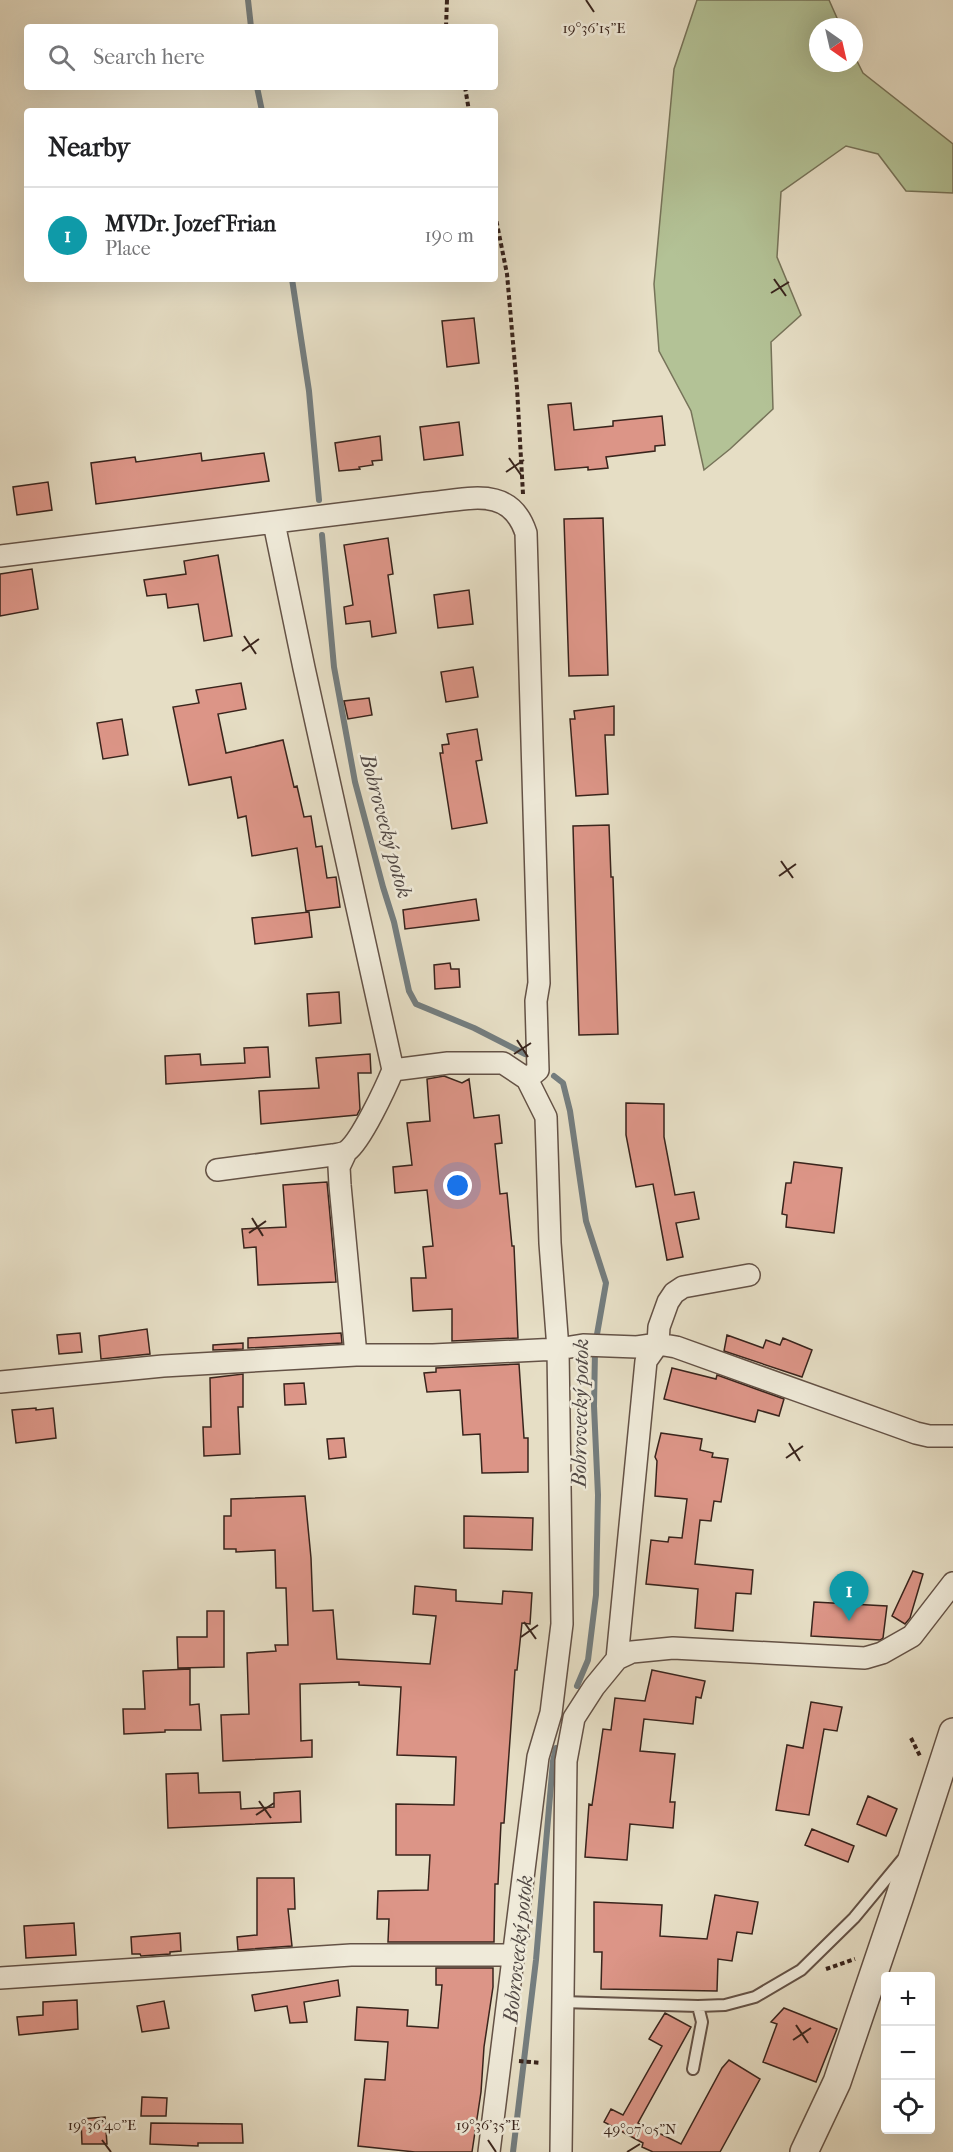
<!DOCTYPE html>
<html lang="en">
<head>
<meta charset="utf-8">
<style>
	:root { --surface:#fff; --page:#f2f2f2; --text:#202124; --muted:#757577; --line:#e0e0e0; --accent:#ea580c }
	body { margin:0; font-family:"IM FELL French Canon",serif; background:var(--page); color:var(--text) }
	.controls { position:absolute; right:18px; bottom:18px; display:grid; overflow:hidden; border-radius:6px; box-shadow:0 6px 24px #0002 }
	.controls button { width:54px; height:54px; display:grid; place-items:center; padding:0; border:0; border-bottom:2px solid var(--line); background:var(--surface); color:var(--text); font:30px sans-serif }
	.compass { position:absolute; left:809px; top:18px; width:54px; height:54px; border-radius:50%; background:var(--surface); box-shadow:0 6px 24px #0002; rotate:146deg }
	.you { position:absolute; left:458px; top:1186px; width:21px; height:21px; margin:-15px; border:4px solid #fff; border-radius:50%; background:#1a73e8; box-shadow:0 0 0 9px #1a73e833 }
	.badge { display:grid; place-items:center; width:39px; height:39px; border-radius:50%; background:var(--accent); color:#fff; font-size:20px; font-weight:700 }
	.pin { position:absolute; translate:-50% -50px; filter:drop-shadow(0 2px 3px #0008) }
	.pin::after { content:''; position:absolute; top:32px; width:21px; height:18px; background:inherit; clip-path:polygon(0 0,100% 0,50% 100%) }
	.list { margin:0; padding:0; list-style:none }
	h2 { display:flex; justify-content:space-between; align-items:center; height:78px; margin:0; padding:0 24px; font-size:26px }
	h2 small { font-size:20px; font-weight:400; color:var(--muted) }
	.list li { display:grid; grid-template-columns:39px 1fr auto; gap:18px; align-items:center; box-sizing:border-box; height:96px; padding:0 24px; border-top:2px solid var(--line) }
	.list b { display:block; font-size:22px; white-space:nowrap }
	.list p { margin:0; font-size:20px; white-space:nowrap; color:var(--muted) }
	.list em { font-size:20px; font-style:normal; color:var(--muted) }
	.icon { flex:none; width:33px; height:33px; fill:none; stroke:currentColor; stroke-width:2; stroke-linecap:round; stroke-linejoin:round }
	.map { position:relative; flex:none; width:953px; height:2152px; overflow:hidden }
	.search { position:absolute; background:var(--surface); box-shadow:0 6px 24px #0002; left:24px; top:24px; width:474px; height:66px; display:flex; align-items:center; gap:15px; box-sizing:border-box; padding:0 21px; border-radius:6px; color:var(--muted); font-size:22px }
	.panel { position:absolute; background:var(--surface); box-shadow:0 6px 24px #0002; left:24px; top:108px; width:474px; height:174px; border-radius:6px }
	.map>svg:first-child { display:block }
	.green { fill:#b3c296; stroke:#767359; stroke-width:1.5 }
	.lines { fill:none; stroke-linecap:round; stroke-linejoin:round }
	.stream { stroke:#747d7e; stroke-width:6 }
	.building { fill:#dc9587; stroke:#39241c; stroke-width:1.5 }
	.service-casing { stroke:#645246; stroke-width:14 }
	.minor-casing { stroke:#645246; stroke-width:24 }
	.tertiary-casing { stroke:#645246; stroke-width:30 }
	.path { stroke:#39241c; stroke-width:4; stroke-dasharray:4.5 3; stroke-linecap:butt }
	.service { stroke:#efead9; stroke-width:10 }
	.minor { stroke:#efead9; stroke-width:21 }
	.tertiary { stroke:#efead9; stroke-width:27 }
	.ticks { fill:none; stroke:#39241c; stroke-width:2 }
	.labels { text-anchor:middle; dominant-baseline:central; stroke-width:5; stroke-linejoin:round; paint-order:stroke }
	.water-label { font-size:21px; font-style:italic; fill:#524945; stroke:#efead9 }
	.ticks-label { font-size:15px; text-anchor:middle; fill:#39241c; stroke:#efead9; stroke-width:5; stroke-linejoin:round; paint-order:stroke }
</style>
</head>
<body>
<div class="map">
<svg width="953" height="2152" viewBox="0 0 953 2152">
	<rect width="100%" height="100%" fill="#e6dec5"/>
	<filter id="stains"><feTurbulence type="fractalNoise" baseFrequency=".00333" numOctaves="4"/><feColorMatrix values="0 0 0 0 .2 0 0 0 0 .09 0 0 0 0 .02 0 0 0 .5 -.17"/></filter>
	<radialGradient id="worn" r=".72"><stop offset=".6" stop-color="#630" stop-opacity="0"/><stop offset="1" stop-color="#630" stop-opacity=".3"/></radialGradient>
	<!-- green -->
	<path class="green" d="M697,0H829L841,27H818V63H854V55L863,73L953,144V193L906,191L878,154L846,146L781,192L777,257L801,315L771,342L773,409L730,449L704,470L691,411L659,351L654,284L674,69Z"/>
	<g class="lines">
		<!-- stream -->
		<path class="stream" d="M248,0L251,27
			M257,87L262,111
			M292,279L309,391L319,500
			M322,535L334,667L355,782L383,887L394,922L409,991L416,1004L474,1028L525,1054
			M554,1076L563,1083L570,1111L586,1221L606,1283L596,1340
			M577,1686L588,1660L596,1595L598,1495L594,1406L595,1351
			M513,2152L536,1960L553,1761L556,1748"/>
	</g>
	<!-- building -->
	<path class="building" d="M474,318L479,363L447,367L442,321Z
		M571,403L574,430L613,426V421L662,416L665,445L655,446V451L606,457L608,468L588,470V467L555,470L548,405Z
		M459,422L463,455L424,460L420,427Z
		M380,436L382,460L372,461L373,465L359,467L360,469L339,471L335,443Z
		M201,453L202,461L264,453L269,481L96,504L91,463L135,457L136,462Z
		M48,482L52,510L17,515L13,487Z
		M603,518L608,675L569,676L564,519Z
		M388,538L393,574L388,575L396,633L372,637L370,621L346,624L344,607L353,605L344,545Z
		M218,555L232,636L204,641L198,604L168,608L166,594L147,596L144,580L186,574L184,561Z
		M32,569L38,609L0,616V574Z
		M469,590L473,624L438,628L434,595Z
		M473,667L478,697L446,702L441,672Z
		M241,683L246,709L218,714L226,753L283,740L294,787L297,786L304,817L311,816L316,847L322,846L327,878L336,877L340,907L306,911L297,848L252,856L246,816L238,818L231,777L189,785L173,707L199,703L196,690Z
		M369,698L372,715L348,719L344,701Z
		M614,706V735H605L608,794L576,796L570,719H575L574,711Z
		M122,719L128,755L103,759L97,723Z
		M477,729L482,760L476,761L487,823L452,829L440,753H443L442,745L449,744L447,734Z
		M609,825L611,877H613L618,1034L579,1035L573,826Z
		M476,899L479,920L405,929L403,910Z
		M309,912L312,937L255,944L252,918Z
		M450,963L451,969H459L460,987L435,989L434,965Z
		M339,992L341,1023L309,1026L307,994Z
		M268,1047L270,1077L166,1084L165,1056L200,1054L201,1065L245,1063L244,1048Z
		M370,1054L371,1073H358L360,1109L357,1115L261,1124L259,1091L319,1088L316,1058Z
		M444,1076L462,1083L469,1079L474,1118L499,1115L502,1143L495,1144L500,1194L507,1193L512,1246H514L518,1338L452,1341V1309L413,1311L411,1278H426L423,1247L433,1246L427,1190L395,1193L393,1167L412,1165L407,1123L430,1121L427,1079Z
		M626,1103L664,1104V1137L675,1195L694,1192L699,1219L676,1223L683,1257L667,1260L653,1184L636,1187L626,1135Z
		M794,1162L842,1168L834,1233L786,1227L787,1215L782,1214L786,1183H791Z
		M327,1182L336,1282L258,1285L256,1247L244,1248L242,1229L286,1227L283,1185Z
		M147,1329L150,1354L101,1359L99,1336Z
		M80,1333L82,1352L59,1354L57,1335Z
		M341,1333L342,1343L248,1348V1338Z
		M727,1335L763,1348L766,1340L780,1345L783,1338L812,1350L802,1377L724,1351Z
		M243,1343V1349L213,1350V1345Z
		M519,1364L524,1438H528V1472L482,1473L480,1434L463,1435L460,1390L427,1392L424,1373L436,1372V1368Z
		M672,1368L716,1379L717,1375L784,1399L779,1416L758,1410L755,1422L664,1399Z
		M243,1374V1407H238L240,1454L204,1456L203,1427H211L210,1378Z
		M304,1383L306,1404L285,1405L284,1384Z
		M36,1408V1410L53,1408L56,1438L16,1443L12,1410Z
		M661,1433L702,1439L700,1450L713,1453L712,1457L728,1459L721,1502L714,1501L711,1521L700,1520L695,1564L753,1570L751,1594L736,1593L733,1631L695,1628L698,1589L646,1584L651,1540L668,1542L669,1537L682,1538L687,1499L655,1496L657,1461L655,1457Z
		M344,1438L346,1457L329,1459L327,1439Z
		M305,1496L311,1558L313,1611L333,1610L337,1659L430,1664L436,1616L413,1614L415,1586L456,1590V1601L502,1604L503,1591L532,1593L530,1624L522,1623L517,1670H515L504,1823H501L498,1884H495L494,1942H388L389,1919H377L378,1891L428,1890L430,1855H396V1804L454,1805L456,1757L397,1755L401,1687L359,1685V1682L300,1684L301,1741L312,1740V1757L223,1761L221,1715L249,1714L247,1653L276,1651L275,1645H288L286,1588H276L275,1550L236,1552V1549H224V1516H231V1499Z
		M464,1516L533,1518L532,1550L464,1548Z
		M913,1571L923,1574L910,1618L905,1624L892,1616Z
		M814,1602L887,1606L883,1638L880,1640L811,1636Z
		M207,1611H224V1667L178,1668L177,1637H207Z
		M190,1669V1705L199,1704L201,1730H165V1732L124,1734L123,1709H145L143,1671Z
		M652,1670L705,1681L701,1698L696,1697L693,1724L644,1719L640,1751L675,1754L670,1802H675L673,1828L630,1824L627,1860L585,1857L589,1804L592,1805L603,1729L611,1730L615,1698L645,1701Z
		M811,1702L842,1707L837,1731L824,1729L809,1815L776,1810L787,1745L803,1748Z
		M198,1773L199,1793L240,1792L241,1809L274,1807V1793L300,1791L301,1822L168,1828L166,1774Z
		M868,1796L897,1809L886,1836L857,1824Z
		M812,1829L854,1846L848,1862L805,1845Z
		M257,1878H294L295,1909H288L292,1946L238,1950L237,1937L257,1935Z
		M715,1895L758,1902L752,1934L737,1932L732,1961L718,1959L717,1991L601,1989L602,1952H594V1902L662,1905L660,1936L707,1939Z
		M74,1923L76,1955L26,1958L24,1926Z
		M180,1933L181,1951L170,1952V1954L141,1956L140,1954H132L131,1937Z
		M436,1968H493V1987L484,2047L481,2092L472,2152H415L358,2146L365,2079L385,2080L388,2042L355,2040L357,2007L408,2010L407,2026L438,2028L442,1985H436Z
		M338,1980L340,1996L304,2002L307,2022L290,2023L287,2006L255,2011L252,1995Z
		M77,2000L78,2029L19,2035L17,2017L43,2015V2002Z
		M164,2001L169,2028L142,2032L137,2006Z
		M784,2008L837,2029L816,2082L763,2062L777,2024L771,2022Z
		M665,2013L691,2027L638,2123L681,2144L722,2068L729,2060L760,2079L720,2152H653L642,2147L643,2143L604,2122L611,2109L623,2115L662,2046L649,2039Z
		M142,2097L167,2098L166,2116H141Z
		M105,2117L107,2144H82L81,2119Z
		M151,2123L242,2124L243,2143H198V2146L150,2144Z"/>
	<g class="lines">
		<!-- service casing -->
		<g class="service-casing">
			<path id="service" d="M562,2002L698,2006L702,2022L693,2069
				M698,2006L725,2005L755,1997L801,1970L854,1918L902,1860"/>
		</g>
		<!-- minor casing -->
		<g class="minor-casing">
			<path id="minor" d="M274,523L304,668L393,1070L448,1063H503L527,1079
				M0,556L428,503C468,500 510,484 526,533L539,983L536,1001L538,1070L527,1079L546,1117L550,1243L558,1349L562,1624L551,1713L538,1757L489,2152
				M346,1152L339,1167L340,1185L356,1355
				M217,1170L333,1155C337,1154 343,1154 347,1151C361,1141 386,1087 393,1070
				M0,1382L163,1366L356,1355H433L558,1349L583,1345L637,1347L658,1344L676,1347L916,1433L929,1436H953
				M617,1659L632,1652L673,1648L865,1658L882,1653L912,1636L953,1583
				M0,1978L351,1955H513
				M561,2152L566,1761L574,1718L594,1687L617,1659L646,1361L658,1344L659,1327L668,1302L674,1293L683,1287L749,1275"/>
		</g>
		<!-- tertiary casing -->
		<g class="tertiary-casing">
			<path id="tertiary" d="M804,2152L837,2082L899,1899L953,1732"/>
		</g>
		<!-- path -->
		<path class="path" d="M446,27L447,0
			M465,87L469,111
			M495,214L507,274L517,388L523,494
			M911,1738L920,1756
			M826,1969L855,1959
			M519,2061L541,2063"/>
		<!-- service -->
		<use href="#service" class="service"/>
		<!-- minor -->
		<use href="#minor" class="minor"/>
		<!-- tertiary -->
		<use href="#tertiary" class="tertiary"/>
	</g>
	<!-- ticks -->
	<path class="ticks" d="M586,0L594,12M774,279L786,296M771,293L789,282M509,458L521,475M506,472L524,460M244,636L256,654M242,651L259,639M781,861L793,878M779,876L796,864M517,1040L528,1057M514,1054L531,1043M252,1218L263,1236M249,1233L266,1221M789,1443L800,1461M786,1458L803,1446M524,1622L536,1639M521,1637L538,1625M259,1801L271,1818M256,1815L274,1803M796,2025L808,2043M793,2040L811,2028M102,2140L111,2152M488,2140L496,2152M627,2152L640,2144"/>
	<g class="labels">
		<!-- water labels -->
		<g class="water-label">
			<text transform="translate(386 826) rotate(75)">Bobrovecký potok</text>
			<text transform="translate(580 1413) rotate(-89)">Bobrovecký potok</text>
			<text transform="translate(518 1949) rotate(-84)">Bobrovecký potok</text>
		</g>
	</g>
	<g class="ticks-label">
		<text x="594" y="33">19°36'15"E</text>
		<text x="102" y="2130">19°36'40"E</text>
		<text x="488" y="2130">19°36'35"E</text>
		<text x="640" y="2134">49°07'05"N</text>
	</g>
	<rect width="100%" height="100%" filter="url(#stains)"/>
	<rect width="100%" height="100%" fill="url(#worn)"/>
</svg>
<div class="controls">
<button>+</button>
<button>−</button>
<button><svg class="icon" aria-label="locate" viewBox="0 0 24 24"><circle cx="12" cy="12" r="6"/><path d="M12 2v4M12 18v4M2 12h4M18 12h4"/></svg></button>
</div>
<svg class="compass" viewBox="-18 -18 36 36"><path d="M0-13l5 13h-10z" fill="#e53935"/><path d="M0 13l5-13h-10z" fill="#757577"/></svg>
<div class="you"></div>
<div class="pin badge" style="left:849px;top:1621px;background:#0f9aa8">1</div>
<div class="search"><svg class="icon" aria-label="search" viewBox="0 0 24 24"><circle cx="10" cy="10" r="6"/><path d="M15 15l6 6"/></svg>Search here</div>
<section class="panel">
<h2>Nearby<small></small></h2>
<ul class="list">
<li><span class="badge" style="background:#0f9aa8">1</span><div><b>MVDr. Jozef Frian</b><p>Place</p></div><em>190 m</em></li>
</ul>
</section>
</div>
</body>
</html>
